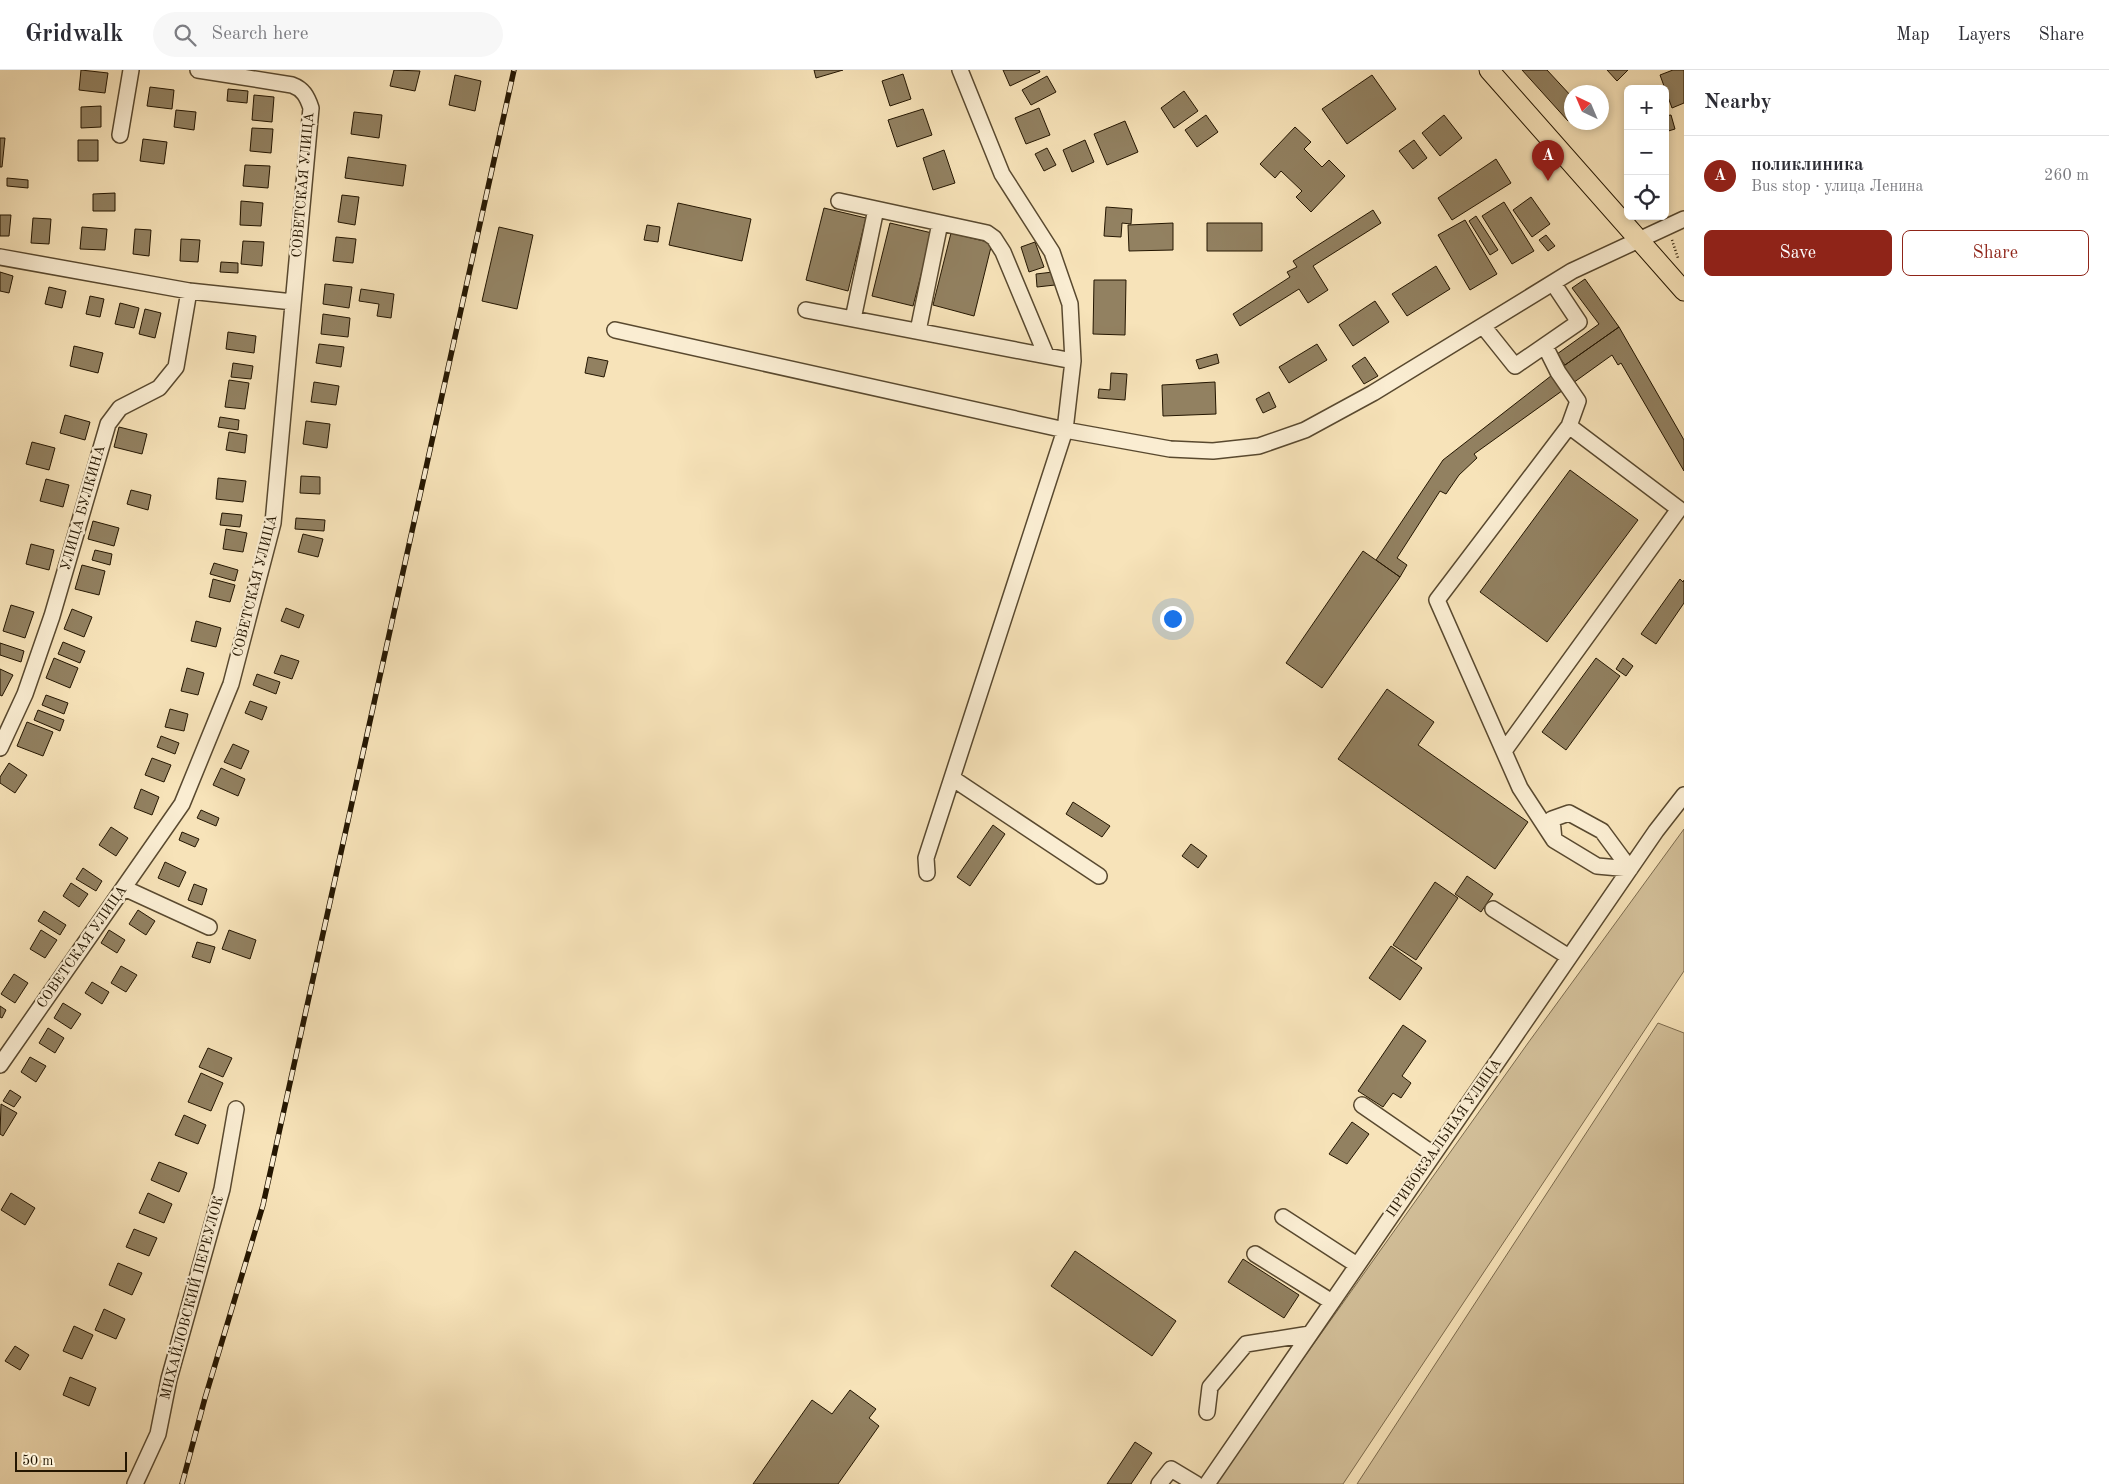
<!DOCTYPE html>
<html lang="en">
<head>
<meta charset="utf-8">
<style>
	:root { --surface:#fff; --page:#f7f7f7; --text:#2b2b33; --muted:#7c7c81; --line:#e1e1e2; --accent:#8f2418 }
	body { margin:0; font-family:"Old Standard TT",serif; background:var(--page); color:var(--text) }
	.controls { position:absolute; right:15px; top:15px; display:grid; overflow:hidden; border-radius:8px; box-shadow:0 2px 8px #0003 }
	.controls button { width:45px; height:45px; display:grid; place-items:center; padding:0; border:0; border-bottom:1px solid var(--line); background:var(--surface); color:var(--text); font:25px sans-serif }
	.compass { position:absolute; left:1564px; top:15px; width:45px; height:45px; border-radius:50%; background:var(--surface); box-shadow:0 2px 8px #0003; rotate:316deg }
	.scale { position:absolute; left:15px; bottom:12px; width:112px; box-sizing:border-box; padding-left:5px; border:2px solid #241601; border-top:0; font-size:14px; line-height:18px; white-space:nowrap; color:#241601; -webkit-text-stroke:4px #faedd2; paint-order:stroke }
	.you { position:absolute; left:1172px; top:548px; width:18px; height:18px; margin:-12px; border:4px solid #fff; border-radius:50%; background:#1a73e8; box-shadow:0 0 0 8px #1a73e833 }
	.badge { display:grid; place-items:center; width:32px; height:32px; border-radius:50%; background:var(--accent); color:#fff; font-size:16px; font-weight:700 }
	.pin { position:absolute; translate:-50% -41px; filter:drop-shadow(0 1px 2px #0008) }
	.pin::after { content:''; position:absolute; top:26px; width:18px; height:15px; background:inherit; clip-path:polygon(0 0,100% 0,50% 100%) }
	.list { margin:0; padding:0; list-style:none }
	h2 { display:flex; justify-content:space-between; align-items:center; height:65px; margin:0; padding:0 20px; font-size:21px }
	h2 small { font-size:16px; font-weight:400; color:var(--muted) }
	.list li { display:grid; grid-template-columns:32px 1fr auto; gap:15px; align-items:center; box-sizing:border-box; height:80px; padding:0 20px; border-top:1px solid var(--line) }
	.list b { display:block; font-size:19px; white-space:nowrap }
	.list p { margin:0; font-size:16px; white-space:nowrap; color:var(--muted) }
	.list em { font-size:16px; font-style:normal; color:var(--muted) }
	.actions { display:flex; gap:10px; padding:15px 20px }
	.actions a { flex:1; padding:11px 0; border:1px solid var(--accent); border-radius:8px; text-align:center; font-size:18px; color:var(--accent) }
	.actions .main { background:var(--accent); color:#fff }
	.icon { flex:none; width:28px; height:28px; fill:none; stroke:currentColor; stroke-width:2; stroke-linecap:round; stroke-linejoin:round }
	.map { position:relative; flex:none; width:1684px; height:1414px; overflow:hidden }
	header { display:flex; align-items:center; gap:30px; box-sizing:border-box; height:70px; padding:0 25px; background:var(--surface); border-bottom:1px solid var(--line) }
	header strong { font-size:24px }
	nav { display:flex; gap:28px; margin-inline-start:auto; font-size:18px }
	.search { width:350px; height:45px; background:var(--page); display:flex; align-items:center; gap:12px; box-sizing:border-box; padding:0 18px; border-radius:28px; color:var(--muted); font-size:19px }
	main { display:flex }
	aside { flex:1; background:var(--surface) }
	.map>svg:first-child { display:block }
	.green { fill:#d3c09a; stroke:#7c6b4e }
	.building { fill:#928161; stroke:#241601 }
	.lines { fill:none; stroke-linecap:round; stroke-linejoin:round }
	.minor-casing { stroke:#59492f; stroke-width:18 }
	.major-casing { stroke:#241601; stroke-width:21 }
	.path { stroke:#241601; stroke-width:2.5; stroke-dasharray:1 2.5; stroke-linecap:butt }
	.minor { stroke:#faedd2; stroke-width:15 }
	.major { stroke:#f7e3b9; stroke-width:19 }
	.rail-casing { stroke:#241601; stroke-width:5.5 }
	.rail { stroke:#faedd2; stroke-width:4; stroke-dasharray:11; stroke-linecap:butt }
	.labels { text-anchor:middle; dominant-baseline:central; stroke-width:4.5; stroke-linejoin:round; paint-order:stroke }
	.street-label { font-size:14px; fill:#241601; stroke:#faedd2 }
</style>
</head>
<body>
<header>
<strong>Gridwalk</strong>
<div class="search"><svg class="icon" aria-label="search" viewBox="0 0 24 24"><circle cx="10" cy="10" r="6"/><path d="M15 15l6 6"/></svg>Search here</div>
<nav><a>Map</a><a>Layers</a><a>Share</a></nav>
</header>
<main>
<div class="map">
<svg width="1684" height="1414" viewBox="0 0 1684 1414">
	<rect width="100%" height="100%" fill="#f7e3b9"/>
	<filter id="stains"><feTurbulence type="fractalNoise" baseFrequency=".004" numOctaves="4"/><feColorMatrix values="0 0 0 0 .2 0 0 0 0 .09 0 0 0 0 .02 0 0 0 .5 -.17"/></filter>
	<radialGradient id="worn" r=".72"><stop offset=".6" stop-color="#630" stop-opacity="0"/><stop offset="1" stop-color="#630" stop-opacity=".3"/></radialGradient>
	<!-- green -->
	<path class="green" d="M1684,759V901L1343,1414H1214L1528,973Z
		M1658,953L1684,963V1414H1357Z"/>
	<!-- building -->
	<path class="building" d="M81,0L108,3L105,23L79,20Z
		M394,0L420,1L415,21L390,16Z
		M814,0H843L816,8Z
		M1003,0H1039L1040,2L1010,16Z
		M1522,0H1547L1572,27V48L1568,51Z
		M1607,0H1628L1617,11Z
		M1673,0H1684V33L1672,38L1660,5Z
		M903,4L911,29L890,36L882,11Z
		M455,5L481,11L475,41L449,35Z
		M1372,5L1396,39L1347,74L1322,39Z
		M1047,6L1056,22L1031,35L1022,20Z
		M150,17L174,20L172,39L147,36Z
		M228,19L248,21L247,33L227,31Z
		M1184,21L1198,41L1174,58L1161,38Z
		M254,25L274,27L272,52L252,50Z
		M101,36V57L81,58V37Z
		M1039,38L1050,65L1026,74L1015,48Z
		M923,39L932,65L897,77L888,50Z
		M176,40L196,42L194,60L174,57Z
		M354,42L382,45L379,68L351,64Z
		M1206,45L1218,62L1197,77L1185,60Z
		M1444,45L1462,68L1440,86L1422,63Z
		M1671,45L1675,59L1665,62V46Z
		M1125,51L1138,82L1107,95L1094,64Z
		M1295,57L1311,72L1304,79L1322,97L1329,90L1345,106L1311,142L1296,127L1302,121L1281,101L1275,108L1260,94Z
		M252,58L273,59L271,83L250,81Z
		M0,68H5L2,97H0Z
		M143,69L167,72L164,94L140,91Z
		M78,70H98V91H78Z
		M1085,70L1094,92L1072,102L1063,80Z
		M1414,70L1427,88L1413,99L1399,81Z
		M1047,78L1056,95L1044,101L1035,84Z
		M944,80L955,113L933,120L923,88Z
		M348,87L406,95L403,116L345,108Z
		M1496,89L1511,113L1452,150L1438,128Z
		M245,95L270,96L268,118L243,116Z
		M7,108L28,110V118L7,116Z
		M115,123V141H93V124Z
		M342,125L359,127L355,155L338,152Z
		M1531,127L1550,154L1532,167L1513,140Z
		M241,131L263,133L261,156L240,155Z
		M1504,132L1534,181L1512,194L1482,146Z
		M678,133L751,149L742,191L669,175Z
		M1106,137L1132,139L1131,154L1122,153L1121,167L1104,166Z
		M824,138L866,148L848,221L806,210Z
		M1373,140L1381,153L1313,196L1328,220L1308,233L1299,219L1240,256L1233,244L1290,207L1287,202L1297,197L1293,191Z
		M0,145H11L9,166H0Z
		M1476,146L1498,180L1490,185L1469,151Z
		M33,148L51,149L49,174L31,173Z
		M1465,150L1497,204L1470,220L1438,165Z
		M890,153L932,163L913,236L872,226Z
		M1173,153V180L1129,181L1128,155Z
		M1207,153H1262V181H1207Z
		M647,155L660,157L658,172L644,170Z
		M82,157L107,159L105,180L80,179Z
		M499,157L533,165L517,239L482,231Z
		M135,159L151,160L149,186L133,184Z
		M951,163L992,173L974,246L933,235Z
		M1546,165L1555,176L1548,181L1539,170Z
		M336,167L356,169L353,193L333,191Z
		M181,169L200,170L198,192L180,191Z
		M243,171L264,172L262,196L241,194Z
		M1035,172L1044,197L1029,202L1021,177Z
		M221,192L238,193V203L220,202Z
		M1436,196L1450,219L1407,246L1392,224Z
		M0,202L13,206L9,223L0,221Z
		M1053,202L1055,215L1037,217L1036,204Z
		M1585,209L1619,257L1565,295L1557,284L1599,254L1572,218Z
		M1094,210H1126L1125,265L1093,264Z
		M325,214L352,217L349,238L323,234Z
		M49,217L66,221L62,238L45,234Z
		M361,219L394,224L391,248L377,246L379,234L359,231Z
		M90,226L104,229L100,247L86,244Z
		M1375,231L1389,252L1353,276L1339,255Z
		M120,233L139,238L134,258L115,254Z
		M145,239L161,243L155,268L139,264Z
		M323,244L350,248L348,267L321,264Z
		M1619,257L1684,370V401L1621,293L1618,295L1612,285L1474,384L1477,388L1459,405L1446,424L1440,421L1397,488L1407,495L1400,507L1376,490L1443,390L1565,295Z
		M228,262L256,266L254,283L226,279Z
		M319,274L344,277L341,297L316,293Z
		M1317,274L1327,290L1289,313L1279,297Z
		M74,276L103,283L98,303L70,296Z
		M1217,284L1219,293L1199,299L1196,290Z
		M588,287L608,291L604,307L585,303Z
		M1365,287L1378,306L1364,314L1352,296Z
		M233,293L253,296L251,309L231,307Z
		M1111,303L1127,304L1125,330L1098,328L1099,319L1110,320Z
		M229,310L249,313L245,339L225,337Z
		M314,312L339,316L336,335L311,332Z
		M1215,312L1216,344L1163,346L1162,315Z
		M1269,322L1276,337L1263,343L1256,329Z
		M65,345L90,352L85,370L60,363Z
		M220,347L239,350L238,360L218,357Z
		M306,351L330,354L327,378L303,374Z
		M119,357L147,364L142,384L114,377Z
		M229,362L247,365L245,383L226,380Z
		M32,372L55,378L49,400L26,394Z
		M1570,400L1638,450L1547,572L1480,522Z
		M301,406L320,407V424L300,423Z
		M218,408L246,411L243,432L216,429Z
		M46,409L69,415L63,437L40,431Z
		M131,420L151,425L148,440L127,434Z
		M222,443L242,445L240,457L220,455Z
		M296,448L325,450L324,461L295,459Z
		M93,451L119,458L114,476L88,469Z
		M226,459L247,463L243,482L223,479Z
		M303,464L323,469L318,487L298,482Z
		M31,474L54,480L49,500L26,494Z
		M95,480L112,484L110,495L92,490Z
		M1363,481L1400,507L1322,618L1286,593Z
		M214,493L238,500L235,511L210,504Z
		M82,495L105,501L99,525L75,519Z
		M213,509L235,515L230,532L209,527Z
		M1680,509L1683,512L1684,510V533L1656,574L1641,564Z
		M11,535L34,542L25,568L3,561Z
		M286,538L304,545L299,558L281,551Z
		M72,539L92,547L84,567L64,559Z
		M196,551L221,558L216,577L191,571Z
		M63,572L85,581L80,593L58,584Z
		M0,573L24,581L21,592L0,585Z
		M281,585L299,591L292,609L274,603Z
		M54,588L78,598L70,618L46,608Z
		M1596,588L1620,606L1566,680L1542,662Z
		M1623,588L1633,596L1626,606L1616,599Z
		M187,598L204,603L198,625L181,621Z
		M0,599L13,605L2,626L0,625Z
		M257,604L280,612L276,624L253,615Z
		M1387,619L1434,652L1418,675L1528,752L1495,799L1338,689Z
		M46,625L68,633L64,644L42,635Z
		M250,631L267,637L262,650L245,643Z
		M170,639L188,644L184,661L165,657Z
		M38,640L64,650L60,661L34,650Z
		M27,652L53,662L43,686L17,676Z
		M161,666L179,673L175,684L157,677Z
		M233,674L249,681L241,699L224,692Z
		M152,688L171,695L164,712L145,705Z
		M9,693L27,705L15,723L0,713V707Z
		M221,698L245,709L238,726L213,715Z
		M141,719L159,727L152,745L134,738Z
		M1073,732L1110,756L1102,767L1066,744Z
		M201,740L219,748L216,756L197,748Z
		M993,755L1005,764L970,816L957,807Z
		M111,757L128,768L116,786L99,775Z
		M182,762L199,769L195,777L179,770Z
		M1191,774L1207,786L1198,798L1182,786Z
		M165,792L186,802L179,817L158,808Z
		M83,798L102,811L96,821L76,809Z
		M1467,806L1493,824L1481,842L1455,824Z
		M1435,812L1458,828L1416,890L1393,875Z
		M71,813L88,824L79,837L63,826Z
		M194,814L207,819L202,835L188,830Z
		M138,840L155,851L146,865L129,854Z
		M44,841L66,855L60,865L38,851Z
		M41,860L57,870L45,888L30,879Z
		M109,860L125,870L117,883L101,873Z
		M229,860L256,870L250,889L222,879Z
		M197,872L215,877L210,893L192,887Z
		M1391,876L1422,898L1400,930L1369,908Z
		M121,896L137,905L126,922L111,913Z
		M14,904L28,913L15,933L1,924Z
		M92,912L109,922L102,934L85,923Z
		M63,933L81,944L71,959L54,948Z
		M0,936L6,940L2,948L0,947Z
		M1403,955L1426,971L1402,1006L1411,1013L1401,1028L1393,1023L1383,1037L1358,1021Z
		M48,958L64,968L55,983L39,973Z
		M208,978L232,988L223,1007L199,997Z
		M30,987L46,996L36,1012L21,1002Z
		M201,1003L223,1013L211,1041L188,1032Z
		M10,1020L21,1027L14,1037L3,1031Z
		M1,1034L17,1043L3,1066L0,1064Z
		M184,1045L206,1055L198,1074L175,1065Z
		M1352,1052L1369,1064L1347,1094L1329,1084Z
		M159,1092L187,1103L179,1122L151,1110Z
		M11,1123L35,1138L25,1155L1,1140Z
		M148,1123L172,1134L164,1153L139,1143Z
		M134,1159L157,1168L149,1186L126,1177Z
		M1075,1181L1176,1251L1152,1286L1051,1216Z
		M1243,1189L1299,1225L1284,1248L1228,1212Z
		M118,1193L142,1203L132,1225L109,1215Z
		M104,1239L125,1249L116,1269L95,1260Z
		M74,1256L93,1265L82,1289L63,1281Z
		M15,1276L29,1285L20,1300L5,1291Z
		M70,1307L96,1318L89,1336L63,1325Z
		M850,1320L876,1339L869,1348L879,1356L838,1414H753L812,1330L832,1344Z
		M1135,1372L1152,1383L1131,1414H1107Z"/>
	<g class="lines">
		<!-- minor casing -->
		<g class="minor-casing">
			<path id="minor" d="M120,65L131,0
				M839,131L987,163L994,168L1003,182L1046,285
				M0,187L189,221L293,232
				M806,240L1073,291
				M853,249L876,139
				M1483,256L1515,296L1579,252L1553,213
				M615,260L1065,360L1170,379L1213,381L1259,376L1305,360L1373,323L1572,201L1684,149
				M918,261L940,153
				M1545,276L1558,302L1578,331L1569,356
				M0,678L25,624L52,546L108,354L120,338L159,318L176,297L189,221
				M1504,681L1679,439L1569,356L1437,530L1520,718L1554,770L1597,796L1630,799L1602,761L1569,743L1552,749L1554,770
				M952,708L1099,806
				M927,803L926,788L1065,360L1073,291L1070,234L1052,182L1002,104L960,0
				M124,818L209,857
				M1493,839L1569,887
				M0,995L182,734L231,614L273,453L311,38C307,26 303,19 292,15L198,0
				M1362,1035L1433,1084
				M1283,1147L1357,1195
				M1255,1184L1332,1232
				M1207,1342L1210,1317L1246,1274L1310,1264
				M135,1414L158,1364L169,1309L222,1119L236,1039
				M1159,1414L1171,1399L1196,1414
				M1207,1414L1656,761L1684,725"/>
		</g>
		<!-- major casing -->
		<g class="major-casing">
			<path id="major" d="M1489,0L1684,221"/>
		</g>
		<!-- path -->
		<path class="path" d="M1672,170L1678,188"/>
		<!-- minor -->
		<use href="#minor" class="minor"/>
		<!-- major -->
		<use href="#major" class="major"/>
		<!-- rail casing -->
		<g class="rail-casing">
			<path id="rail" d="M182,1414L205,1328L263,1135L514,0"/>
		</g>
		<!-- rail -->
		<use href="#rail" class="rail"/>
	</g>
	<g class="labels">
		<!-- street labels -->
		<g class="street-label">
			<text transform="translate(303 115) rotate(-85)">СОВЕТСКАЯ УЛИЦА</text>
			<text transform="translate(83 438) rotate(-74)">УЛИЦА БУЛКИНА</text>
			<text transform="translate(255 516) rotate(-76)">СОВЕТСКАЯ УЛИЦА</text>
			<text transform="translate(82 877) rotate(-55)">СОВЕТСКАЯ УЛИЦА</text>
			<text transform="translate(1444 1068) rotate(-55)">ПРИВОКЗАЛЬНАЯ УЛИЦА</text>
			<text transform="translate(192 1228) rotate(-75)">МИХАЙЛОВСКИЙ ПЕРЕУЛОК</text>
		</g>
	</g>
	<rect width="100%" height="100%" filter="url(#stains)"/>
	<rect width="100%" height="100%" fill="url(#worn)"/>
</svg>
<div class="controls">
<button>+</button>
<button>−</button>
<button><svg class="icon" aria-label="locate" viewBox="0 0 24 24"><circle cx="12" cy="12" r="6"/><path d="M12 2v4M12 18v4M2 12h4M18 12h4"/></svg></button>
</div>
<svg class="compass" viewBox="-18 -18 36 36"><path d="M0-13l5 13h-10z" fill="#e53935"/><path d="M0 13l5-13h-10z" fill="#7c7c81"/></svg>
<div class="scale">50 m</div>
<div class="you"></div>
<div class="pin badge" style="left:1548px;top:111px">A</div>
</div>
<aside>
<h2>Nearby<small></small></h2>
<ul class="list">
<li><span class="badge">A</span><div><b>поликлиника</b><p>Bus stop · улица Ленина</p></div><em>260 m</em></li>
</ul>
<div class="actions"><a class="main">Save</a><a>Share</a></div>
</aside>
</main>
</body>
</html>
